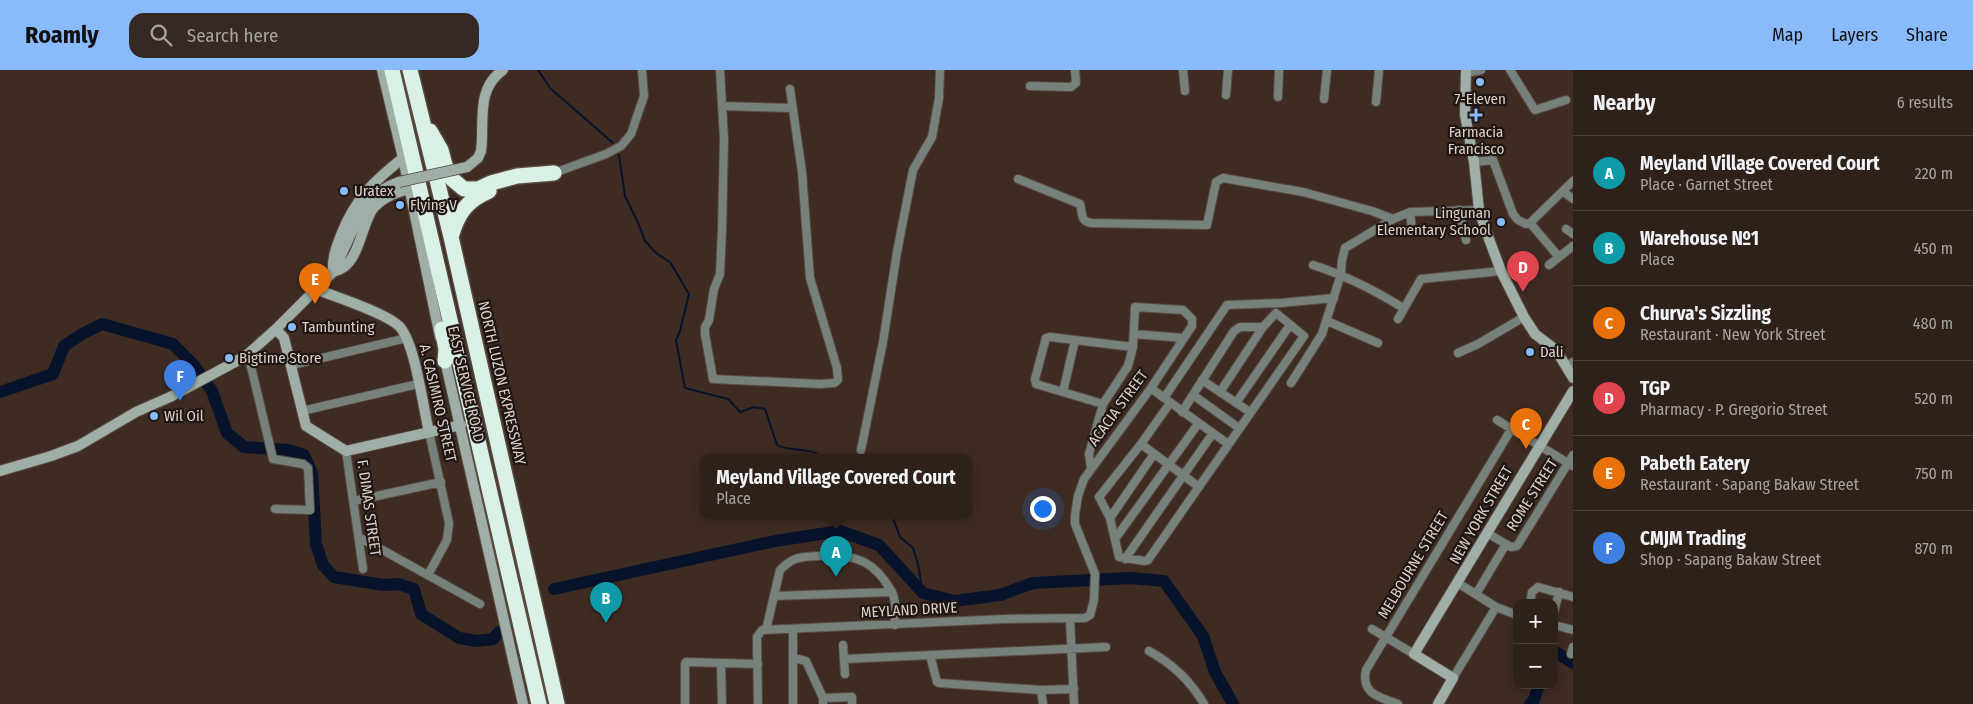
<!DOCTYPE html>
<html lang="en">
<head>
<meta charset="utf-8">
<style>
	:root { --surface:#2e211a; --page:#362923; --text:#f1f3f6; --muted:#a7a3a2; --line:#493e39; --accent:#88bafc }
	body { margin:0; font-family:"Fira Sans Condensed",sans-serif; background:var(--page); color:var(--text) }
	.controls { position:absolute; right:15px; bottom:15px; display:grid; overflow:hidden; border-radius:10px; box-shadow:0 2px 8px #0003 }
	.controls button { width:45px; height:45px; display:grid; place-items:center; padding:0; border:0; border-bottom:1px solid var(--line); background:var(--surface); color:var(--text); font:25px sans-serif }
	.you { position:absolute; left:1042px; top:438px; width:18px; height:18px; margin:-12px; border:4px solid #fff; border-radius:50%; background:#1a73e8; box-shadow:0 0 0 8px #1a73e833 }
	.badge { display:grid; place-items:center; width:32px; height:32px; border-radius:50%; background:var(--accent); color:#fff; font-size:16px; font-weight:700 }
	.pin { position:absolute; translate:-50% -41px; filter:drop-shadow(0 1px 2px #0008) }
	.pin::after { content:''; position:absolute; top:26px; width:18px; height:15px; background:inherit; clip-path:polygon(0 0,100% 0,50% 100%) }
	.popup { position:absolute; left:700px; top:384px; width:272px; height:65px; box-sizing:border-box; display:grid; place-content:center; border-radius:10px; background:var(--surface); filter:drop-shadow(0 1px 4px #0005); font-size:16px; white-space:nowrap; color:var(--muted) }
	.popup b { font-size:19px; color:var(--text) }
	.popup::after { content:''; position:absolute; left:50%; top:100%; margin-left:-10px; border:10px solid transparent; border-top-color:var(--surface) }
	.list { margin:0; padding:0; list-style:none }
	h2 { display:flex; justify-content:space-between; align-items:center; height:65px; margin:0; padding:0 20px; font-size:21px }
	h2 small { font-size:16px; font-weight:400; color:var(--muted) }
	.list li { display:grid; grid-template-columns:32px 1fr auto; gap:15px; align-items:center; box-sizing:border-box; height:75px; padding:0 20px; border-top:1px solid var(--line) }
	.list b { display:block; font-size:19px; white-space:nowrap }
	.list p { margin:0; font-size:16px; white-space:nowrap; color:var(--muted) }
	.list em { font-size:16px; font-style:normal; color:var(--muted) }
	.icon { flex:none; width:28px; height:28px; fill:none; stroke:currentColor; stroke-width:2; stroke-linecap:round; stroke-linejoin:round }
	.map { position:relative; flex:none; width:1573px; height:634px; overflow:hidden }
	header { display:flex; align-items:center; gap:30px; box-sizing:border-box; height:70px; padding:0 25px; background:var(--accent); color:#111 }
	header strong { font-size:24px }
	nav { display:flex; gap:28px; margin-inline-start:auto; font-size:18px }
	.search { width:350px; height:45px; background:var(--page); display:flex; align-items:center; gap:12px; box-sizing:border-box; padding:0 18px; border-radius:15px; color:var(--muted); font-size:19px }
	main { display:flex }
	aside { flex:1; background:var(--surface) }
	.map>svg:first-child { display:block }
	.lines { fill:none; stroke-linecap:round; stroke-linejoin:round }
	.stream { stroke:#06132b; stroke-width:2 }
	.river { stroke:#06132b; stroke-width:12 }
	.street-casing { stroke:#5a4a41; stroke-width:10 }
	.secondary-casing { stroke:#5a4a41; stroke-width:12 }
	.highway-casing { stroke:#5a4a41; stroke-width:18 }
	.street { stroke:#77817c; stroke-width:8 }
	.secondary { stroke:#9fafa7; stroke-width:10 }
	.highway { stroke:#daf2e6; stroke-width:15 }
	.secondary-bridge-casing { stroke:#5a4a41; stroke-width:12; stroke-linecap:butt }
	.secondary-bridge { stroke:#9fafa7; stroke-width:10 }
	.poi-dot { fill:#88bafc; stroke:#1f1613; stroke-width:2 }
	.labels { text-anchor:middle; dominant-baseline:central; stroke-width:4.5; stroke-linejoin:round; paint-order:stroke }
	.poi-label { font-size:15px; fill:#dcd0cb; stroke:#1f1613; text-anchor:start }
	.street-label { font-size:15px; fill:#dcd0cb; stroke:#1f1613 }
</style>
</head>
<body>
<header>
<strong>Roamly</strong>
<div class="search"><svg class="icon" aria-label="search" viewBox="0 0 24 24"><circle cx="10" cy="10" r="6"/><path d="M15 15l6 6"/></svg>Search here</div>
<nav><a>Map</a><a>Layers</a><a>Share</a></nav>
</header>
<main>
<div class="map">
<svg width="1573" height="634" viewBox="0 0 1573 634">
	<rect width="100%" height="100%" fill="#3e2c23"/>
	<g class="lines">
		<!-- stream -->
		<path class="stream" d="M538,0L550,18L613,73
			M619,85L625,126L639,155L645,171L656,183L670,192L689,224L680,261L676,270L685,318L728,329L740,342L754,337L765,339L777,375C786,381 803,378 816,383L815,388
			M892,446L900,467L913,478L918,494L923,523"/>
		<!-- river -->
		<path class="river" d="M0,322L53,304L64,276L82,264L102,254L173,274L193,294L212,321L227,363L244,377L288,380L304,385L312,403L316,474L323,495L334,507L384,515L398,514L414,519L421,544L459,568L477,571L493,569L499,562
			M554,519L775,471L840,461L879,475L923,523L954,531L1000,525L1033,513L1130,508L1164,511L1203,566L1215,602L1233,634
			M1554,581L1573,593
			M1530,634L1534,630L1539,615"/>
		<!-- street casing -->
		<g class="street-casing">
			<path id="street" d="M720,0L724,69L722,160L720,204L714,219L709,250L705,257V264L713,309L820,314L834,313L838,310L837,298L810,208L802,102L790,19
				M1183,0L1185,21
				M1510,0L1535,40L1566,30
				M1467,3L1481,0
				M1030,16L1071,17L1076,13L1075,0
				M1226,25L1228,0
				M1278,27L1279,0
				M1324,29L1327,0
				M1376,32L1379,0
				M722,36L792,38
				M1474,92L1493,90L1513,144L1518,150L1526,154L1530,153L1573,111
				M554,103L606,84L621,76L631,64L644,26L642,0
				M1018,109L1080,134C1083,141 1079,151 1091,153L1207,155L1216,112L1223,108L1303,122L1372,141L1393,149
				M1563,121L1573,129
				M1459,140L1466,170
				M1410,142L1412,160
				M1530,153L1559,187
				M1566,159L1573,164
				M1313,195C1344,205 1372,219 1400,236
				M1549,195L1573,176
				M1398,249L1421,209L1501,201
				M1327,251L1378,273
				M1134,264L1183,268
				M1458,283L1478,274L1524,247
				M248,284L273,389L303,394L308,398L310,440L275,439
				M292,295L407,268
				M1566,296L1573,292
				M1202,310L1250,342
				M1291,313L1322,264L1341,204L1342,190L1345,178L1393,149L1410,142L1479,140
				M1151,318L1164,328L1227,235L1281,233L1334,228
				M1063,322L1075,270
				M1193,325L1239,358
				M1167,330L1228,374
				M1170,333L1141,374L1199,417
				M1236,333L1290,255
				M1103,334L1036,314L1035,309L1046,268L1050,267L1133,277
				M302,341L418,314
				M1182,342L1234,261L1240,257H1263
				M1497,350L1573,396
				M1141,374L1099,427L1110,448L1119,487L1145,491L1148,490L1304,266L1276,243L1263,257L1220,322
				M861,380L883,272L897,182L913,100L932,67L939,28L940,0
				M346,381L363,499
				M354,431L441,412
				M1110,448L1154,384
				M1487,463L1511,477L1517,476L1573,385
				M359,467L480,534
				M1115,469L1198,354
				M1125,489L1213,363
				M428,505L447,470L449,453L429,362
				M1458,513L1496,537L1517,545
				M1476,524L1506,474
				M774,526L892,522
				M1530,533L1532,522L1538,517L1573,527
				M1554,542L1559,522
				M1070,549L1074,634
				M1554,555L1573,560
				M793,559V634
				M1372,559L1414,584
				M766,560L780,500C794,486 801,487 819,486C847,485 867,486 885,511C888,516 893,522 894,528C896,537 894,547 895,555
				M843,575L845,604
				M1149,581C1173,594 1190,610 1204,634
				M1571,584L1573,577
				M930,585L937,612L939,613L1041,620L1074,619
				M794,588L806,591L823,628V634
				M845,589L1106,577
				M721,594L722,634
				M1453,608L1496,537
				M1041,620L1043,634
				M823,628L852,627V634
				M685,634V594L686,592L758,594
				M758,634L757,573V567L762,560L1005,549L1085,548L1090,545L1094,530L1095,504L1075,454V445L1078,426L1084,409L1151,318L1192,256V249L1183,240L1135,237L1133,277L1128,296L1103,334L1089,384L1091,398
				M1398,634C1379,627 1361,624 1366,600L1512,358"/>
		</g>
		<!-- secondary casing -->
		<g class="secondary-casing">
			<path id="secondary" d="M382,0L403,88L440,267
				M1466,0L1465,45L1474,92L1479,140L1489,169L1501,201L1524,247L1535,264L1556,280L1573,308
				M467,97L478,88L481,81C485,53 475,19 503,0
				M337,194L362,140C372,127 383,117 399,112
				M333,202C332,188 336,178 341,165C355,129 373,112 403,88
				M315,219C334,226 386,243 399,256C415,272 423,337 429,362
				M276,259L284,268L306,356L346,381L461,355
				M444,286L523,634
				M0,401L51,386L78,376L136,342L170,327L235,292L248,284L276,259L333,202C336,201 341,199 344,197C359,186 362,156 372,140C381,128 395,123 409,119
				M1438,634L1453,608L1414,584L1573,321"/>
		</g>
		<!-- highway casing -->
		<g class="highway-casing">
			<path id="highway" d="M392,0L539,634
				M410,0L451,167L557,634
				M430,61L441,80L445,95L452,109L464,119H478L491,113L517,106L554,103
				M451,167C458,143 466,131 489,121
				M442,259L446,279L445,291"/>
		</g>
		<!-- street -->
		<use href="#street" class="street"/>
		<!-- secondary -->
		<use href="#secondary" class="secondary"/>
		<!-- highway -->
		<use href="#highway" class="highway"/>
		<!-- secondary-bridge casing -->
		<g class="secondary-bridge-casing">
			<path id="secondary-bridge" d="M399,112L467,97"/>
		</g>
		<!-- secondary-bridge -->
		<use href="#secondary-bridge" class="secondary-bridge"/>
	</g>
	<!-- markers -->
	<g class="poi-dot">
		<circle cx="1480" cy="12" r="5"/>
		<path d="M1473.5 37.5h5v5h5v5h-5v5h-5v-5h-5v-5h5z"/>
		<circle cx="344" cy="121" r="5"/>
		<circle cx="400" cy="135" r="5"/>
		<circle cx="1501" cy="152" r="5"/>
		<circle cx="292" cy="257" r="5"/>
		<circle cx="1530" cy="282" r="5"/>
		<circle cx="229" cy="288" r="5"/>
		<circle cx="154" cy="346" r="5"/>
	</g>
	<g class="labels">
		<!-- poi labels -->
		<g class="poi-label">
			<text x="1480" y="29" text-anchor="middle">7-Eleven</text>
			<text x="1476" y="62" text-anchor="middle">Farmacia<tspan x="1476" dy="17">Francisco</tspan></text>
			<text x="354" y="121">Uratex</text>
			<text x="410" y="135">Flying V</text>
			<text x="1491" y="143" text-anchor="end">Lingunan<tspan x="1491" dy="17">Elementary School</tspan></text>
			<text x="302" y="257">Tambunting</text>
			<text x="1540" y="282">Dali</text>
			<text x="239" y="288">Bigtime Store</text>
			<text x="164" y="346">Wil Oil</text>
		</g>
		<!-- street labels -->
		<g class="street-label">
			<text transform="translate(502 313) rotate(77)">NORTH LUZON EXPRESSWAY</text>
			<text transform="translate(466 314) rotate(77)">EAST SERVICE ROAD</text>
			<text transform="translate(438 333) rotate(77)">A. CASIMIRO STREET</text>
			<text transform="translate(1118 338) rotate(-54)">ACACIA STREET</text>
			<text transform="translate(1532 425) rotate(-58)">ROME STREET</text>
			<text transform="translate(369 438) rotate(82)">F. DIMAS STREET</text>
			<text transform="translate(1481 445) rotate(-60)">NEW YORK STREET</text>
			<text transform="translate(1413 495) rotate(-59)">MELBOURNE STREET</text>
			<text transform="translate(909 540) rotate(-3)">MEYLAND DRIVE</text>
		</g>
	</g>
</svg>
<div class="controls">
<button>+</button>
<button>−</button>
</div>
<div class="you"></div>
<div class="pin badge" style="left:836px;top:507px;background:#0f9aa8">A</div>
<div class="popup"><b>Meyland Village Covered Court</b>Place</div>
<div class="pin badge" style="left:606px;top:553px;background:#0f9aa8">B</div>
<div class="pin badge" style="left:1526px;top:379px;background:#e8710a">C</div>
<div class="pin badge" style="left:1523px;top:222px;background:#e0444e">D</div>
<div class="pin badge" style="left:315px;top:234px;background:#e8710a">E</div>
<div class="pin badge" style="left:180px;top:331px;background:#3f7fe0">F</div>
</div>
<aside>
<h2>Nearby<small>6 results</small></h2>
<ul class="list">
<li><span class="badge" style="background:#0f9aa8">A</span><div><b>Meyland Village Covered Court</b><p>Place · Garnet Street</p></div><em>220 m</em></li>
<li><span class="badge" style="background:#0f9aa8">B</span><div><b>Warehouse №1</b><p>Place</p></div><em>450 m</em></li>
<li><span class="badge" style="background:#e8710a">C</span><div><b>Churva's Sizzling</b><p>Restaurant · New York Street</p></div><em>480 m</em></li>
<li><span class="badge" style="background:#e0444e">D</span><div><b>TGP</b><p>Pharmacy · P. Gregorio Street</p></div><em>520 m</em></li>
<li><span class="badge" style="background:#e8710a">E</span><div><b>Pabeth Eatery</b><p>Restaurant · Sapang Bakaw Street</p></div><em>750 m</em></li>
<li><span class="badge" style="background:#3f7fe0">F</span><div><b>CMJM Trading</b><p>Shop · Sapang Bakaw Street</p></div><em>870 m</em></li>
</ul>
</aside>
</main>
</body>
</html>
